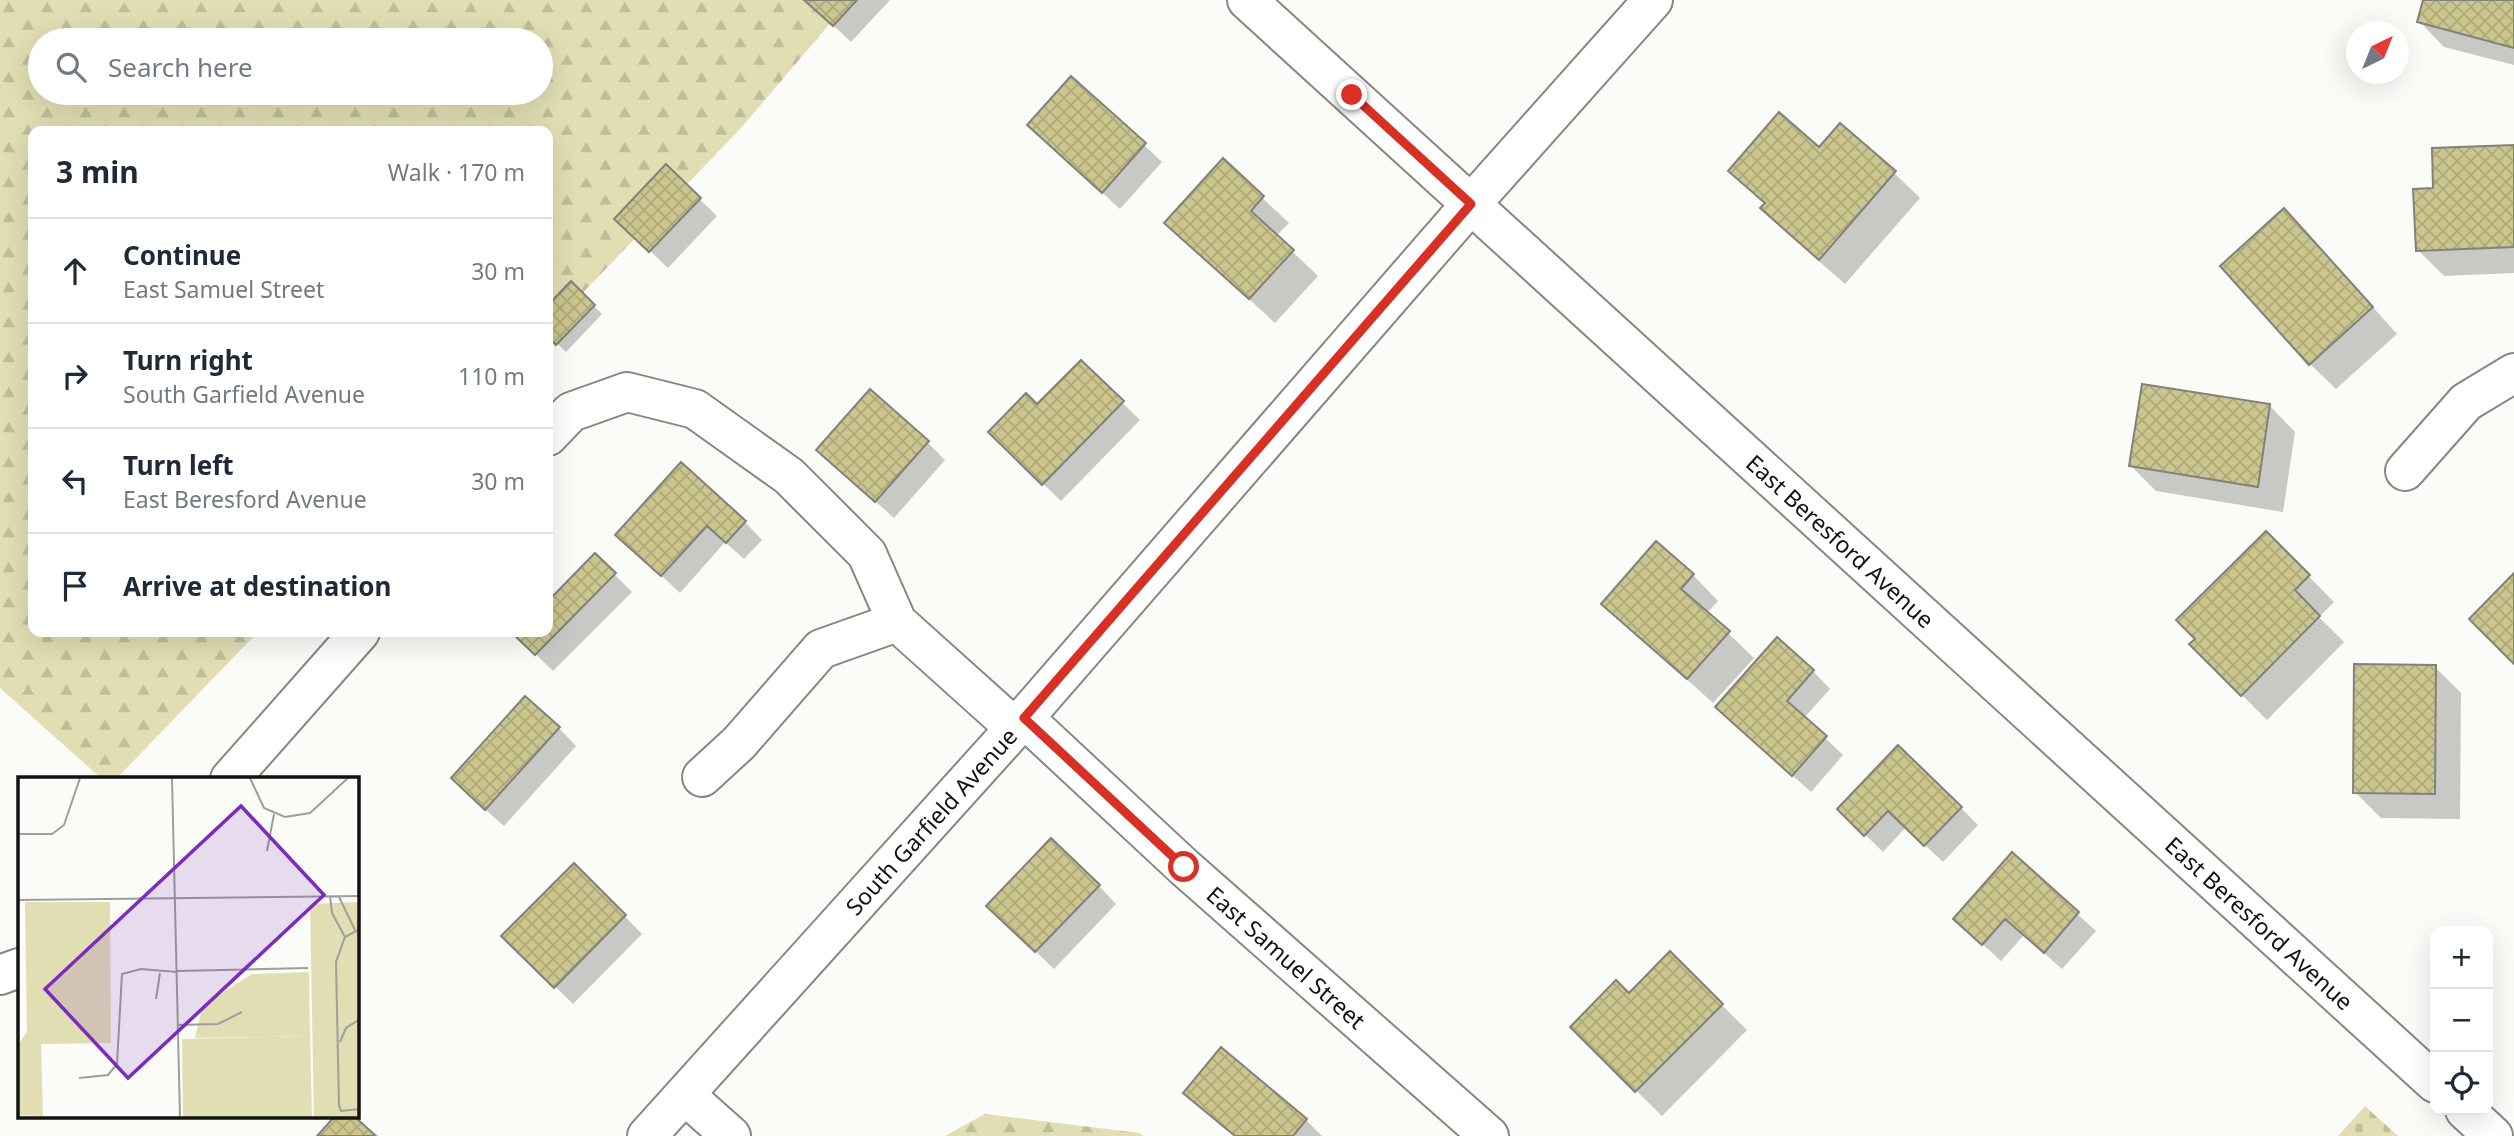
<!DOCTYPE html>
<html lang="en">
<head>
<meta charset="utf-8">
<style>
	:root { --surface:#fff; --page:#f2f2f3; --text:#1f2937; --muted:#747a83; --line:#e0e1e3 }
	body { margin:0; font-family:"Noto Sans",sans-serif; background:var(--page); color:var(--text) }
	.controls { position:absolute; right:21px; bottom:21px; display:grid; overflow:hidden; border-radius:14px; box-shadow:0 7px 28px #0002 }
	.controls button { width:63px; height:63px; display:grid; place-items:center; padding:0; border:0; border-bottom:2px solid var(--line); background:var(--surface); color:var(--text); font:35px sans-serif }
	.compass { position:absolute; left:2346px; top:21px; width:63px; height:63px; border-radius:50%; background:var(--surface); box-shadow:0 7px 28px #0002; rotate:43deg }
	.stop { position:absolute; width:21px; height:21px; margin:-16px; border:5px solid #d93025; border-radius:50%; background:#fff }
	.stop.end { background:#d93025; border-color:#fff; box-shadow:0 2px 7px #0008 }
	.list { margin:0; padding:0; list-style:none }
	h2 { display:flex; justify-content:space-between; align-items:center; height:91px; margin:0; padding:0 28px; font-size:30px }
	h2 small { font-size:23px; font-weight:400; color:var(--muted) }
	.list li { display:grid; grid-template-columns:46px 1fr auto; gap:21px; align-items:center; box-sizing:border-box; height:105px; padding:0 28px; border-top:2px solid var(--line) }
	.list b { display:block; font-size:26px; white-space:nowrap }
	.list p { margin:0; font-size:23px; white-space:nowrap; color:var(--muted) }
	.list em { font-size:23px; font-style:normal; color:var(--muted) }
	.icon { flex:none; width:38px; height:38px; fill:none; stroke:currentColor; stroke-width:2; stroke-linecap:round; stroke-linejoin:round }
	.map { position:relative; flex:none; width:2514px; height:1136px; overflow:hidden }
	.search { position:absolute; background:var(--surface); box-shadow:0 7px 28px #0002; left:28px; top:28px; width:525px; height:77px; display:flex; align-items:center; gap:18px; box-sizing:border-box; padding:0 24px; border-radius:38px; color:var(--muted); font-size:26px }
	.panel { position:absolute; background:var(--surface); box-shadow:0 7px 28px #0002; left:28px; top:126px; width:525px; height:511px; border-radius:14px }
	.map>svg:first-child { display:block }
	.forest { fill:url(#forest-firs); fill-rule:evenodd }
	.cemetery { fill:url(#cemetery-stones) }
	.shadow { fill:#0003 }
	.building { fill:url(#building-cross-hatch); stroke:#81817e; stroke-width:2 }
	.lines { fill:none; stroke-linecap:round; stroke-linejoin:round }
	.minor-casing { stroke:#878683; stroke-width:42 }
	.minor { stroke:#fff; stroke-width:38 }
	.route { stroke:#d93025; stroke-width:9 }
	.labels { text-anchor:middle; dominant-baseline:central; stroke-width:7; stroke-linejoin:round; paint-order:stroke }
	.street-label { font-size:23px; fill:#131312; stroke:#fffffe }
	.inset-road { fill:none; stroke:#9e9e9b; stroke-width:2 }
	.view { fill:#7b2cbf; fill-opacity:0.15; stroke:#7b2cbf; stroke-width:3.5 }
	.inset-edge { fill:none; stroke:#131312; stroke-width:3.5 }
</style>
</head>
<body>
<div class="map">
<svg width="2514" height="1136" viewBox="0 0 2514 1136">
	<defs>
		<pattern id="forest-firs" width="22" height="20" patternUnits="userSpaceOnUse" patternTransform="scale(1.75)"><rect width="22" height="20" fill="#e1deb4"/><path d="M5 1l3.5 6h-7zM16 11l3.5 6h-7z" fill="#c0be9a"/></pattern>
		<pattern id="cemetery-stones" width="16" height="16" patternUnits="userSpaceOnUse" patternTransform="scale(1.75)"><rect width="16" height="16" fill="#e1deb4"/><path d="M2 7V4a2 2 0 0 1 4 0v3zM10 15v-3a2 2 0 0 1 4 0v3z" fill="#c0be9a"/></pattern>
		<pattern id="building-cross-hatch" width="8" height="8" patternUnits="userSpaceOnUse" patternTransform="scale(1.75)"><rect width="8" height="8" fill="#cbc68e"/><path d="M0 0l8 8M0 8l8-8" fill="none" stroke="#ada979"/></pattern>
	</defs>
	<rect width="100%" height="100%" fill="#fbfbf7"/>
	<!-- forest -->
	<path class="forest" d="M0,0H850L741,128L548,329V131H33V632H258L116,779H102L0,688ZM40,40H541V93H40Z
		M985,1114L1139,1133L1144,1136H945Z"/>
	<!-- cemetery -->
	<path class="cemetery" d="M2365,1106L2398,1136H2338Z"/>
	<!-- shadow -->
	<path class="shadow" d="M806,0H890L851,42Z
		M2424,0H2514V65L2444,47L2419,21Z
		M1047,142L1144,145L1162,162L1120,209Z
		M2514,147V273L2444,276L2418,250L2435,190Z
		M1819,150L1894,173L1920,198L1845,284L1788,234L1762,208L1765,205L1730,171Z
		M1223,161L1289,223L1276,236L1318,276L1275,323L1167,223Z
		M666,167L717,216L668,268L616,218Z
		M2309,236L2397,334L2336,389L2310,364Z
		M571,284L602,314L566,352L548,334V307Z
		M1081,362L1140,420L1061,501L990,432L1037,406Z
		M2270,406L2295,432L2283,512L2156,491L2131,466Z
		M927,442L945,460L894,518L818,450Z
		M745,522L762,540L744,559L725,542L680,593L618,535Z
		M2266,533L2334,602L2319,617L2344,642L2267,720L2191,644Z
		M595,555L632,592L553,671L516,635L519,632H548V603Z
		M1693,575L1718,601L1707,613L1754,658L1713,703L1604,604Z
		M2435,667L2461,693L2460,819L2381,818L2355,792Z
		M1813,671L1830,689L1804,718L1843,755L1811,792L1735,724Z
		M559,728L576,746L504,826L470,796Z
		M1961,808L1978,825L1943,862L1906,827L1883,852L1839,809Z
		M2012,855L2096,931L2062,969L2024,935L2001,961L1955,919Z
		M574,865L642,934L573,1004L504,936Z
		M1099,886L1116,904L1054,969L1006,923Z
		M1670,954L1747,1030L1662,1116L1572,1027L1629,996Z
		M1185,1093L1306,1120L1322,1136H1234Z"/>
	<!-- building -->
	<path class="building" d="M804,0H857L833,26Z
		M2423,0H2514V48L2417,22Z
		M1071,76L1146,143L1102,193L1027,125Z
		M1779,112L1819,147L1840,123L1896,171L1819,260L1760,208L1765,203L1728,171Z
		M2514,145V247L2416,251L2413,189L2433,188L2432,148Z
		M1223,158L1264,196L1251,211L1294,250L1249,299L1164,223Z
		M666,164L701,198L649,252L614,219Z
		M2284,208L2373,307L2309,365L2220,266Z
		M571,281L595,305L556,345L548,337V305Z
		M1081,360L1124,401L1042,485L988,432L1026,393L1037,404Z
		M2142,384L2270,404L2258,487L2129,466Z
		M870,389L929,441L875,502L816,450Z
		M681,462L746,521L726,543L707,526L661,576L615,535Z
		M2266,531L2310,575L2295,590L2320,616L2241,696L2189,644L2195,639L2176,620Z
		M1656,541L1694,574L1681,589L1730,631L1687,679L1601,604Z
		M595,553L616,573L535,655L514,635L517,632H548V601Z
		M2514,573V664L2469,619Z
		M1777,637L1814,670L1787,701L1827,736L1792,776L1715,707Z
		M2354,664L2436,665L2435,794L2353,793Z
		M525,696L560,727L485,810L451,778Z
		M1898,745L1962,807L1924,846L1888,811L1864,836L1837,809Z
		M1051,838L1100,885L1035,952L986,906Z
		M2012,852L2079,912L2044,953L2005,919L1982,945L1953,919Z
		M574,863L626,915L554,988L501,936Z
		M1670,951L1723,1004L1635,1092L1570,1027L1616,980L1629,993Z
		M1221,1047L1307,1119L1293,1136H1235L1183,1093Z
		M334,1117H355L376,1136H317Z"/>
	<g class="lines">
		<!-- minor casing -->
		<g class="minor-casing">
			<g id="minor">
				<path id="s1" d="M1247,0L2435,1083"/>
				<path d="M548,436L571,412L627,392L695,409L789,476L867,554L897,622L1015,728"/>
				<path d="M2405,471L2466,402L2514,373"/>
				<path id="s2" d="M1024,718L1184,867L1489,1136"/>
				<path d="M702,777L739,743L821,649L897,622"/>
				<path d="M230,779L360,632"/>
				<path d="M0,975L19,968"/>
				<path d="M685,1095L731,1136"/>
				<path d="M2465,1110L2493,1136"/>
				<path id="s3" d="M647,1136L1024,718L1471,204L1653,0"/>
			</g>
		</g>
		<!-- minor -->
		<use href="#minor" class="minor"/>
	</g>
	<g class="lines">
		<!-- route -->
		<path class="route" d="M1184,867L1024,718L1471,204L1352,95"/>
	</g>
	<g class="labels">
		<!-- street labels -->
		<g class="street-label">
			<text stroke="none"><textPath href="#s1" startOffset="803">East Beresford Avenue</textPath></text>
			<text stroke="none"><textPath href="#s3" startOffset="424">South Garfield Avenue</textPath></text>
			<text stroke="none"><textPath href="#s1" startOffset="1370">East Beresford Avenue</textPath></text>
			<text stroke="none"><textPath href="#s2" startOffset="355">East Samuel Street</textPath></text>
		</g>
	</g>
	<!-- overview -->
	<g transform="translate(18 777)">
		<rect width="341" height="341" fill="#fbfbf7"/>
		<path d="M7,125H92L93,266L23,267L25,339L0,338V269L9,254ZM291,195L292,259L177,261L185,228L234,197Z" fill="#e1deb4"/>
		<path d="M341,125V341L296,340L292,127ZM292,259L294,341H165L164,262Z" fill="#e1deb4"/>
		<path class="inset-road" d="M154,1L162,341M232,1L246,31L267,40L292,36L330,1M0,57H34L46,48L62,1M249,74L256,37M312,119L314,136L327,160M321,120L337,153M0,123L342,119M342,152L327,160L318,185L321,328L323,334L342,332M159,194L290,191M138,222L142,196M160,248L200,247L224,235M322,265L328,251L342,242M61,301L90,298L99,287L104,197L123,192L159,195"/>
		<path class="view" d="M223,29L306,118L110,301L27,212Z"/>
		<rect width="341" height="341" class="inset-edge"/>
	</g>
</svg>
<div class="controls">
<button>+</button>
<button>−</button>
<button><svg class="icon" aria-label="locate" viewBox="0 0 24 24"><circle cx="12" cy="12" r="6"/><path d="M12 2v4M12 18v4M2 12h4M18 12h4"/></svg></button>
</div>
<svg class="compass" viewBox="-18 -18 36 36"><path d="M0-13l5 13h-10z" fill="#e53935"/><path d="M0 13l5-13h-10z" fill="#747a83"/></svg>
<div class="stop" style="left:1184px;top:867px"></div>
<div class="stop end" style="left:1352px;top:95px"></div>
<div class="search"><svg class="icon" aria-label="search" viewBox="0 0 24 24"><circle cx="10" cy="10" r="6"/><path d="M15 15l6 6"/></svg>Search here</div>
<section class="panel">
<h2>3 min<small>Walk · 170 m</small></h2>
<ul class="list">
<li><svg class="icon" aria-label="ahead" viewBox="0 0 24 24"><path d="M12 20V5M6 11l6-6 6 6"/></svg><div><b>Continue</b><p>East Samuel Street</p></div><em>30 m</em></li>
<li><svg class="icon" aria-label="right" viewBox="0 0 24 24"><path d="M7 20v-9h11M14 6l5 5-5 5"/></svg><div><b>Turn right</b><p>South Garfield Avenue</p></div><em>110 m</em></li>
<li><svg class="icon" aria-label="left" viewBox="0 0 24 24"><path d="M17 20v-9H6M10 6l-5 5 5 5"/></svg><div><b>Turn left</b><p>East Beresford Avenue</p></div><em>30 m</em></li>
<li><svg class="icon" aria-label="arrive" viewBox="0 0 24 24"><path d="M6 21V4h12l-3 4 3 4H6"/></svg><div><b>Arrive at destination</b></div></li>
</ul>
</section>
</div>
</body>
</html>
